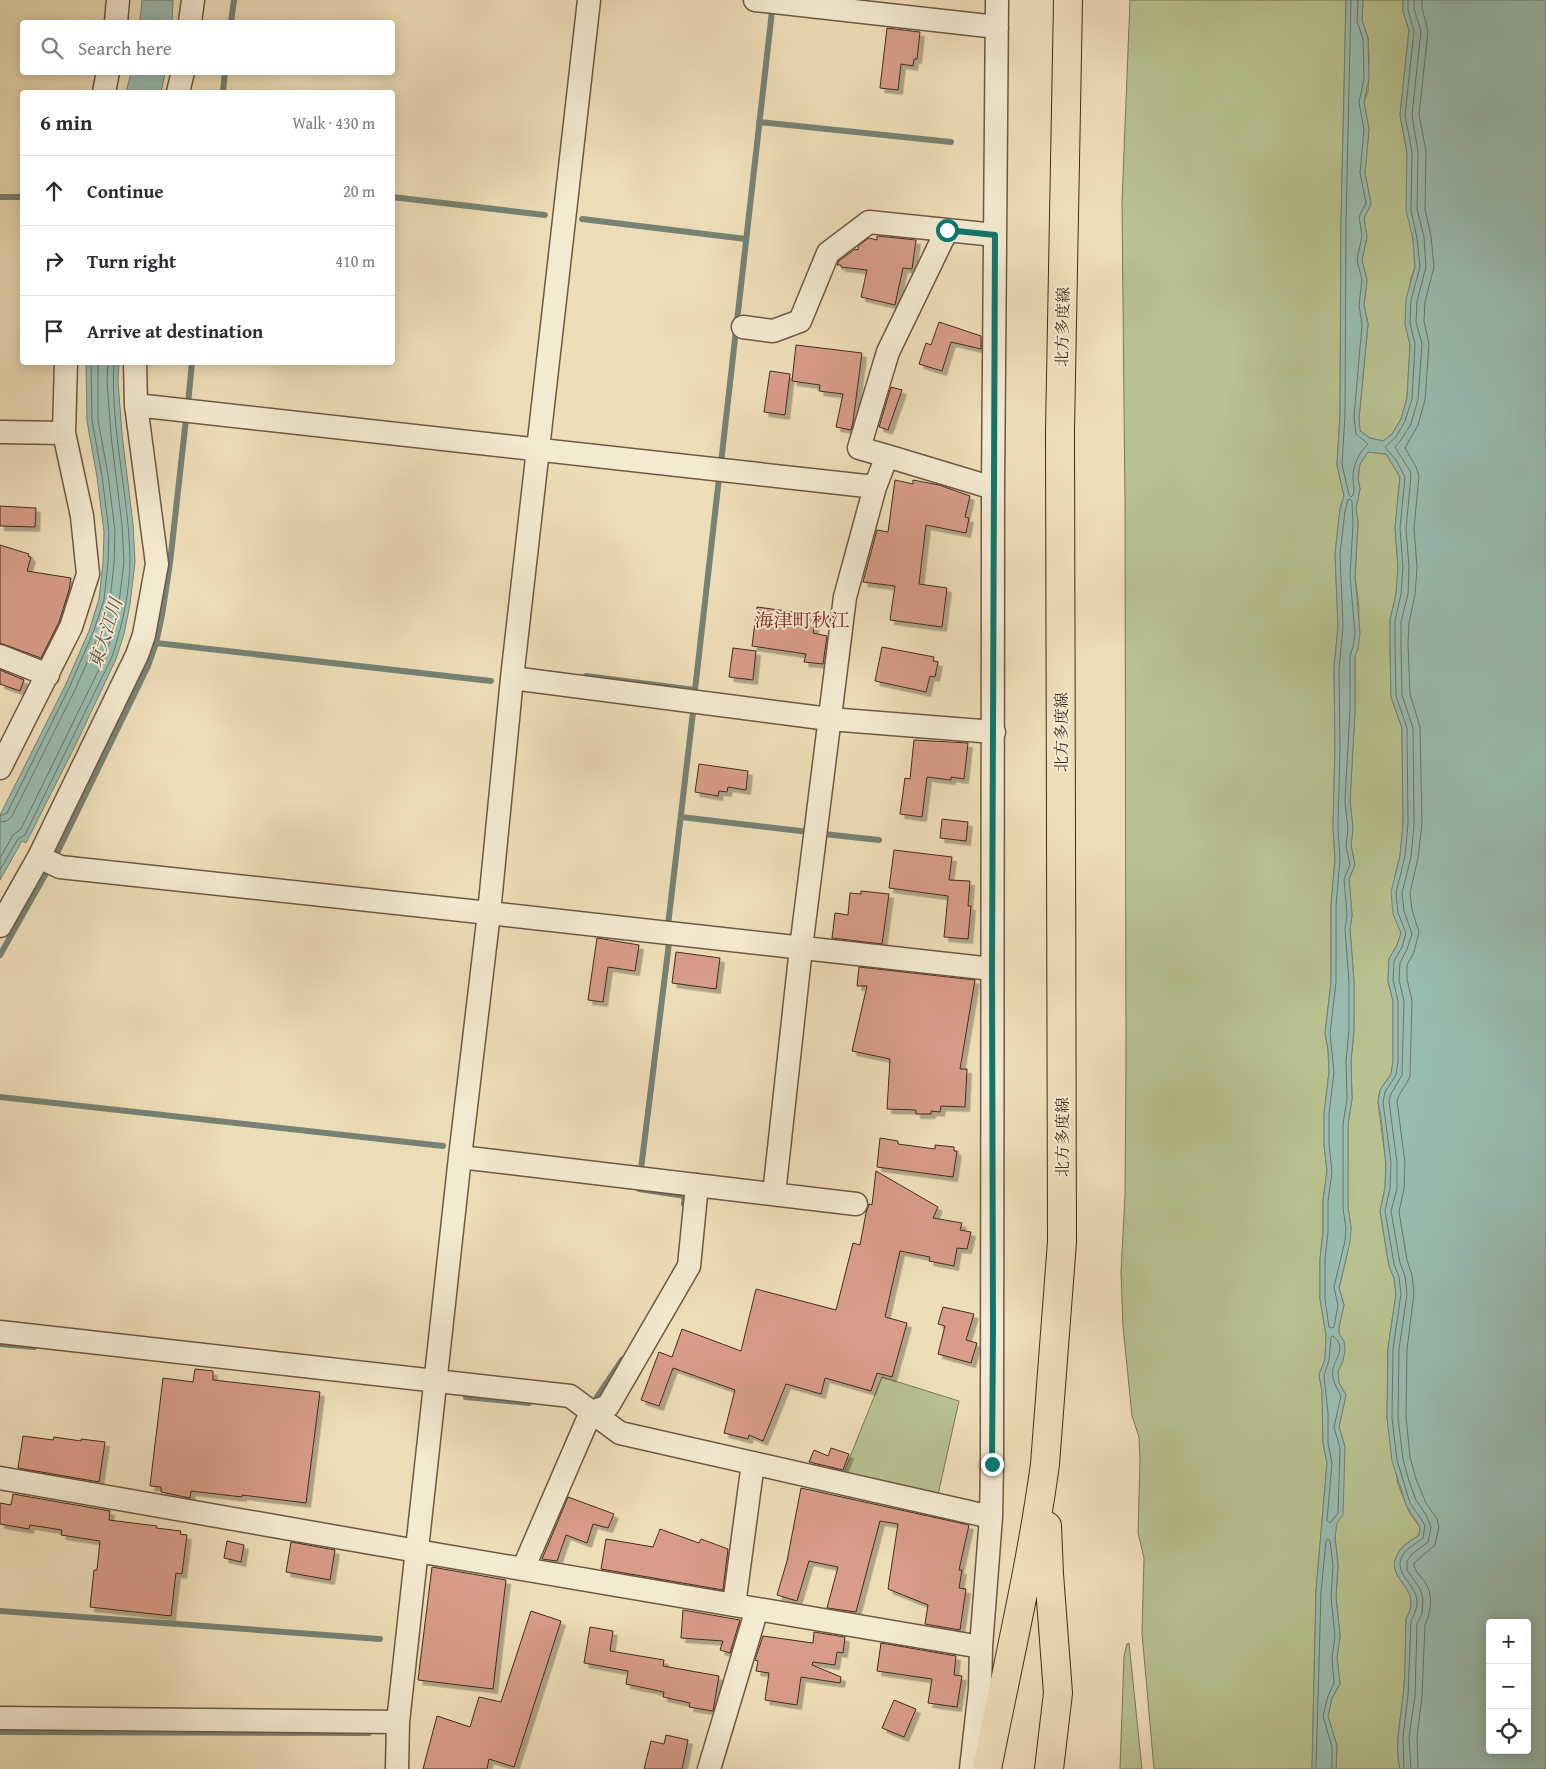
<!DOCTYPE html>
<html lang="en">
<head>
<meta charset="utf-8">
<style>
	:root { --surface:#fff; --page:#f2f2f3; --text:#2b2b33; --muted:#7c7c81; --line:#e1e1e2 }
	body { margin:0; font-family:"Gentium Book Plus","Noto Serif JP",serif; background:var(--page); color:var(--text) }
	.controls { position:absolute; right:15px; bottom:15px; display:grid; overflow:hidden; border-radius:5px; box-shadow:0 2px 12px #0003 }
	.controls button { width:45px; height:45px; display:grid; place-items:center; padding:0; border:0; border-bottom:1px solid var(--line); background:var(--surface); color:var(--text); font:25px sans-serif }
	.stop { position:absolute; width:15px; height:15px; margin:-11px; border:4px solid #0f766e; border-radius:50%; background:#fff }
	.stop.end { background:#0f766e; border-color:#fff; box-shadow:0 1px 5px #0008 }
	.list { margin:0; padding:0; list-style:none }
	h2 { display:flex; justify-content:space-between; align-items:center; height:65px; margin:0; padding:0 20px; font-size:21px }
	h2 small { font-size:16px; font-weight:400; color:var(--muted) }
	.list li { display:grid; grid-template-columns:32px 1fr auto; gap:15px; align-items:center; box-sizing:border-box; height:70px; padding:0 20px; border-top:1px solid var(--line) }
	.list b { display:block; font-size:19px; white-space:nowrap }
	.list em { font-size:16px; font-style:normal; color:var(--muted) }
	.icon { flex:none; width:28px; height:28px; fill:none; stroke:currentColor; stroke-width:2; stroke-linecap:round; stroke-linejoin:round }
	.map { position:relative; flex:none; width:1546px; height:1769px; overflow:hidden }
	.search { position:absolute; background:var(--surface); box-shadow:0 2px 12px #0003; left:20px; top:20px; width:375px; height:55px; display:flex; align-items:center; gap:12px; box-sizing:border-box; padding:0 18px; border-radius:5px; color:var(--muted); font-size:19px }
	.panel { position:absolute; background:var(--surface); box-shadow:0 2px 12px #0003; left:20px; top:90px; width:375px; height:275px; border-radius:5px }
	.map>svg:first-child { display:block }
	.green { fill:#b8c18f; stroke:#7d7655 }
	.water { fill:#99bcb0; stroke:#768274; fill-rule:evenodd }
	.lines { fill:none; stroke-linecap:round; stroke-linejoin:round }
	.shore { stroke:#6e7466; stroke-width:1 }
	.stream { stroke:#768274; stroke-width:6 }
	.building { fill:#d89c88; stroke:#422b1b; filter:url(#shadow) }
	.minor-casing { stroke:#6d5842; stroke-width:25 }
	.primary-casing { stroke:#422b1b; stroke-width:30 }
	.minor { stroke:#f4ead1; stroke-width:22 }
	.primary { stroke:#eedeb8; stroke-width:28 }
	.route { stroke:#0f766e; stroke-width:6 }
	.labels { text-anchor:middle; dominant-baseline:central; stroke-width:4; stroke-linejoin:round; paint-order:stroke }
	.street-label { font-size:16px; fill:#422b1b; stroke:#f4ead1 }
	.water-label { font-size:18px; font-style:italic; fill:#584f40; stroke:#f4ead1 }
	.quarter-label { font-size:19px; fill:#7a1f14; stroke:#f4ead1 }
</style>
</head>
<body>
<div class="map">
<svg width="1546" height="1769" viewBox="0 0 1546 1769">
	<defs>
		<filter id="shadow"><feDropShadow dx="4.5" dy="4.5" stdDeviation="0" flood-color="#0004"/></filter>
	</defs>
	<rect width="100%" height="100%" fill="#eedeb8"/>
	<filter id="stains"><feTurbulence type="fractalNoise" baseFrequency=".004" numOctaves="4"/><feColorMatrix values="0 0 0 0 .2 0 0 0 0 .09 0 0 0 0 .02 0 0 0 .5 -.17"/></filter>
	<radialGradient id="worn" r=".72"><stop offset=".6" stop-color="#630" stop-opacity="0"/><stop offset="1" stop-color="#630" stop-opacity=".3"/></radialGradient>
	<!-- green -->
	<path class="green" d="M1130,0H1346L1341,222L1340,415L1337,465L1344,496L1340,509L1335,554L1338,626L1334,668L1335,748L1333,827L1335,859L1331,906V982L1325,1034L1328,1049L1329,1072L1324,1114V1145L1327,1171L1323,1201V1232L1320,1259V1299L1326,1335L1325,1359L1319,1375L1322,1391L1323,1443L1327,1463L1316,1591L1312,1769H1154L1142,1633L1144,1558L1138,1533L1140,1462L1139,1437L1132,1416L1123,1326L1121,1272L1125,1195L1126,1063L1125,502L1122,202Z
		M1363,0H1403V11L1409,30L1400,115L1407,153L1415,267L1411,278L1405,323L1410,345L1407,398L1401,419L1392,434L1383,441L1370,438L1360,431L1359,418L1368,324L1364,305L1367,280L1362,260L1367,237L1364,218L1371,204L1365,173L1369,129L1364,102L1368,91L1369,56L1368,38L1362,20Z
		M1367,452L1386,454L1400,477L1395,528L1398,567L1396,594L1390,620V645L1391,697L1402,728L1403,824L1400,856L1395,875L1401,933L1397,945L1389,959L1388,981L1393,1001V1061L1391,1074L1380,1090L1378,1102L1386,1164L1385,1188L1380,1211L1389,1266L1394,1278L1396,1294L1388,1348L1387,1418L1398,1484L1410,1514L1420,1527L1419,1535C1413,1540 1405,1543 1400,1550C1379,1580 1426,1585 1406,1619C1405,1644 1406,1671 1403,1696C1401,1720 1394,1745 1400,1769H1336L1337,1746L1328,1716L1332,1698L1340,1684L1337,1658L1340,1636L1336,1597L1338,1565L1335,1537L1345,1447L1339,1427L1346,1395L1339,1383L1338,1371L1343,1361L1344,1341L1339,1334V1327L1344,1305L1339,1288L1347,1255L1351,1228L1348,1207V1124L1352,1099L1351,1061L1354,1030V982L1350,929L1352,915L1349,879L1355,865L1351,845L1353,829L1350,801L1355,711V655L1358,649L1359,607L1355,577L1358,523L1356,508L1360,489L1358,478L1360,464Z
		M882,1377L959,1401L937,1499L842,1477Z
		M1129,1643L1142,1769H1120L1124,1656L1127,1644Z"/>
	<!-- water -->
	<path class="water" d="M142,0H173L172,22H140Z
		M1346,0H1363L1362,20L1368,38L1369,79L1364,102L1369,129L1365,173L1371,204L1364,218L1367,237L1362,260L1367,280L1364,305L1368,324L1359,418L1360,431L1370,438L1383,441L1392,434L1401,419L1407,398L1410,345L1405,324L1406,299L1415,267L1413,239L1406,210L1407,153L1400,115L1409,30L1403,11V0H1546V1769H1400C1394,1745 1401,1720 1403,1696C1406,1671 1405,1644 1406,1619C1426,1585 1379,1580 1400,1550C1405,1543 1413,1540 1419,1535L1420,1527L1406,1505L1392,1461L1387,1418L1388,1348L1396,1294L1394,1278L1389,1266L1380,1211L1385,1188L1386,1164L1381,1117L1378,1102L1380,1090L1391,1074L1393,1061V1001L1388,981L1389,959L1397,945L1401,933L1393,914L1391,892L1400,856L1403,824L1402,728L1391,697L1390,645V620L1396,594L1398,567L1395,528L1400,477L1386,454L1368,452L1360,464L1358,478L1360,489L1356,508L1358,523L1355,577L1360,633L1358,649L1355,655V711L1350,801L1353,829L1351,845L1355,865L1349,879L1352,915L1350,929L1354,982V1030L1351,1061L1352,1099L1348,1124V1207L1351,1228L1350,1242L1339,1288L1344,1305L1339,1327V1334L1344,1341L1345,1350L1343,1361L1338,1371L1339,1383L1346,1395L1339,1427L1345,1447L1343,1515L1337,1523L1335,1537L1338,1565L1336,1597L1340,1636L1337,1658L1340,1684L1332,1698L1328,1716L1337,1746L1336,1769H1312L1316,1591L1327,1463L1323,1443L1322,1391L1319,1375L1325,1359L1326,1335L1320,1299V1259L1323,1232V1201L1327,1171L1324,1145V1114L1329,1072L1328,1049L1325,1034L1331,982V906L1335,859L1333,827L1335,748L1334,668L1338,626L1335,554L1340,509L1344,496L1337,465L1340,415L1341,222ZM1490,1623H1527V1750H1490Z
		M131,73H165L161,92H126Z
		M86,363H119L118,381L122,434L133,524L135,562L130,604L124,634L116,659L76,744L26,843L22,841L0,880V815L65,686L89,631L99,599L103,563L104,532L97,477L87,421Z"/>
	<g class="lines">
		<!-- shore -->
		<path class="shore" d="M1351,0L1346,222L1345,415L1342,464L1349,495L1351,497L1353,495C1355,489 1353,484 1353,478C1353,464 1359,453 1368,444L1356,434L1354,417L1362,325L1359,305L1362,280L1357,260L1362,236L1359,217L1366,203L1360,173L1364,130L1359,102L1364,79L1363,39L1357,21L1358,0
			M1350,499L1352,501L1353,524L1350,576L1355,633L1353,647L1350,655V710L1345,801L1348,829L1346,846L1350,865L1344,879L1347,915L1345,929L1349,982V1030L1346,1061L1347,1099L1343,1124V1208L1346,1229L1345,1241L1334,1287L1338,1305L1334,1327L1331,1328L1329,1327L1325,1299V1259L1328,1232V1201L1332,1172L1329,1144V1114L1334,1072L1330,1034L1336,982V906L1340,859L1338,826L1340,748L1339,669L1343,626L1340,554L1345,511L1348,500Z
			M0,816L7,813L69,688L93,633L104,600L108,563L109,532L102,476L92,420L91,362
			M0,822L7,821L12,816L75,690L99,635L110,601L114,563L115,531L108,475L98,420V362
			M0,858L13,835L21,829L106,655L113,631L119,603L124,562L122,525L111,435L107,381L108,362
			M0,870L18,839L25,835L112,657C122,626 130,592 130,560C129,494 110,429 114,362
			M1333,1336C1347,1347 1336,1357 1333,1369C1331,1379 1337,1388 1341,1396L1334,1427L1340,1448L1338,1513L1330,1523L1327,1520L1332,1463L1328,1443V1413L1324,1376L1329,1360L1331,1338Z
			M1316,1769L1321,1592L1326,1541L1328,1539L1330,1541L1333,1566L1331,1597L1335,1636L1332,1658L1334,1683L1328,1696L1323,1716L1332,1747V1769
			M1404,1769L1403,1737L1408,1695L1411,1621C1414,1615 1417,1609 1417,1602C1417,1583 1390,1573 1404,1553C1409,1547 1417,1543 1423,1538L1425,1525L1410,1503L1397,1460L1392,1418L1393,1349L1401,1294L1399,1277L1394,1264L1385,1211L1390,1188L1391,1163L1383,1102L1385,1092L1396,1075L1398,1061V1001L1393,980L1394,961L1402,947L1406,933L1398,913L1396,893L1405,856L1408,824L1407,728L1396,696L1395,645V621L1401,594L1403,567L1400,528L1405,477L1396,460L1385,447L1396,437L1405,421L1412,399L1415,344L1410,323L1411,300L1420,267L1417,238L1411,210L1412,152L1405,115L1414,31L1408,10V0
			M1411,1769L1409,1737L1415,1696L1417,1623L1422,1614L1423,1599L1420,1589L1407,1570V1561L1411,1555L1428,1542L1431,1527L1426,1515L1416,1500L1409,1481L1403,1459L1398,1418L1399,1349L1407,1294L1405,1276L1400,1263L1391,1211L1397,1189V1163L1389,1101L1391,1094L1402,1075L1404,1001L1399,980L1400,963L1407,949L1412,934L1404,911L1402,893L1411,857L1414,825L1413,728L1402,695L1401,644V622L1408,594L1409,567L1406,528L1411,476L1410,471L1395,447L1401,440L1411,424L1418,399L1422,344L1416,322L1417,301L1426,267L1424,237L1417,209L1418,152L1412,115L1421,31L1414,9V0
			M1418,1769L1417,1737L1422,1697L1425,1625C1431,1611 1434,1594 1424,1581C1420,1575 1414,1571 1414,1563L1435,1545L1439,1527L1437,1519L1426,1503L1416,1479L1410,1457L1406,1417L1407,1349L1414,1293L1412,1275L1407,1260L1399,1212L1404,1189L1405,1163L1397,1101C1399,1092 1407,1085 1410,1076L1412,1001L1407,979V965L1414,952L1419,932L1412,910L1410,893L1418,858L1422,824L1420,727L1410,694L1408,644L1409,623L1415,595L1417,567L1414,528L1419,476L1416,467L1405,448L1418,425L1425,400L1429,344L1424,321L1425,302L1434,267L1431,236L1425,209L1426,151L1419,115L1428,31L1422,8V0"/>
		<!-- stream -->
		<path class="stream" d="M231,22L234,0
			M223,92L225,72
			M759,122L951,142
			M0,197H22
			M392,197L545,215
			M582,219L746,239
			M188,404L192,362
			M721,463L772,11
			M156,643L491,681
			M586,676L695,690L719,478
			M681,817L809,832L808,834
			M824,834L879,840
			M56,855L148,666L156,643L162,615L170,563L186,419
			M668,925L693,712
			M0,955L45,875
			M0,1097L443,1146
			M635,1168L641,1169L669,943
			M639,1189L685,1196L684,1204
			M0,1344L34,1347
			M466,1397L529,1403
			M597,1397L622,1360
			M0,1611L380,1639
			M0,1732L369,1733"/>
	</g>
	<!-- building -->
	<path class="building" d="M887,28L920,32L917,59H914L913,66L901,64L898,90L880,88Z
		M877,236L916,240L912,269L903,268L895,305L861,297L867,270L841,267V265H837L839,261L855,249L858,250V246L869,238L877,240Z
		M939,322L981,336V349L951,342L942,371L919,364L926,343L931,345Z
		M796,345L862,353L853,422L851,430L836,427L843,394L819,391L820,385L792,381Z
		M770,371L790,374L785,415L764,412Z
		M891,387L902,390L888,430L879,427Z
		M895,480L913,484V480L939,485L970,496L965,517L969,518L966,533L926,525L919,584L947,588L942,627L890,620L895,586L863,582L877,530L888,532Z
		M0,506L36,508L35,527L0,526Z
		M0,545L29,554L28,556L31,557L27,571L71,578L69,590L59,622L41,658L0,643Z
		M757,607L816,615L813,633L827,636L823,664L804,662L806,654L752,646Z
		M882,647L934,657L933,661L938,662L935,677L930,676L926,692L875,681Z
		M733,648L756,651L753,680L729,677Z
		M0,670L24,680L20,691L0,684Z
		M914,740L968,743L964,779L951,777V780L927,777L922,817L900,814L905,778L910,779Z
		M699,764L748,771L746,790L728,787L727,792L719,791L718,796L695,792Z
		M942,819L968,822L966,841L940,838Z
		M894,850L952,857L949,880L970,881L968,906H971L968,939L944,937L948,896L889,888Z
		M861,891L889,894L882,944L832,938L835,913L848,915L850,893L861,894Z
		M597,938L639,945L635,971L608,967L603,1002L588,1000Z
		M676,952L720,958L716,989L672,983Z
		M859,967L975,980L960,1069H967L965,1107L941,1106L940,1112L931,1111V1114H916V1110L887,1109L890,1059L852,1051L867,986H857Z
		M880,1138L898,1141V1144L935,1149V1145L954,1147V1151H957L953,1177L877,1167Z
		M876,1171L938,1207L933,1218L962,1223L960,1230L971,1232L967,1249L957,1248L954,1266L929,1261L930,1257L900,1251L885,1317L907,1323L892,1377L877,1373L871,1391L825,1378L821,1394L786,1384L763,1441L749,1435L748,1439L724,1433L735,1390L673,1368L659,1406L641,1400L659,1352L672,1357L682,1329L741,1351L756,1289L836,1310L853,1243L860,1245L866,1213L869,1204L872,1205Z
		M943,1307L974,1314L966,1340L977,1343L971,1363L938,1354L945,1326L938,1324Z
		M195,1369L213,1371V1380L320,1392L306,1503L242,1495V1497L191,1491L190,1498L161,1492V1487L150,1486L163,1378L193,1382Z
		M23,1436L53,1440L54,1437L81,1441V1439L105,1442L99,1482L18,1468Z
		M831,1448L849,1454L843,1470L809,1462L814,1450L828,1456Z
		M801,1488L969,1525L959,1570H962L959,1588L966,1589L960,1630L925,1624L928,1605L888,1589L898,1524L880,1521L856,1612L827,1608L838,1567L809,1561L797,1601L777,1595L787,1561Z
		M13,1494L110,1511L109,1520L157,1526L156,1528L181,1531L180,1534L187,1535L182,1574L176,1573L171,1616L90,1607L94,1570H97L100,1541L61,1535L62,1530L30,1525L29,1529L0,1524V1503L11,1505Z
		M568,1497L614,1514L608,1528L593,1524L587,1543L566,1535L557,1561L542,1559Z
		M660,1529L699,1543L701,1539L728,1549L723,1590L601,1569L606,1539L653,1547Z
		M227,1541L244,1545L241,1562L224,1558Z
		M291,1542L335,1550L330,1580L286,1572Z
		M432,1567L506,1580L493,1689L418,1680Z
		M683,1610L740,1620L730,1653L720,1650L723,1641L681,1638Z
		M531,1611L561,1621L514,1767L489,1759L487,1769H423L437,1716L470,1727L479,1697L501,1702Z
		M590,1627L613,1631L610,1651L664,1660L663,1666L719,1676L713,1711L689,1707L690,1703L663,1697L664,1692L626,1684L628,1671L584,1663Z
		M814,1632L845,1637L843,1653L837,1652L835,1665L813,1662L812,1665L841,1677L840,1683L801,1677L797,1705L765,1700L769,1673L756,1671L758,1661L755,1660L763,1636L813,1643Z
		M881,1643L956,1656L954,1675L962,1676L957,1707L928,1703L932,1679L877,1671Z
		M894,1700L916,1709L904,1737L882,1728Z
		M666,1735L688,1740L682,1769H644L651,1741L664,1744Z"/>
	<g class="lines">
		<!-- minor casing -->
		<g class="minor-casing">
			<path id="minor" d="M755,0L997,27
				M116,22L118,0
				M190,22L193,0
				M104,92L108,72
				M178,92L183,72
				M743,327L773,331L800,321L828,253L869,222L995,235
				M136,405L875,487L887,456L993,488
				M0,432L64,433
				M887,456L859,448L888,352L947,230
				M0,656L48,675
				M512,678L829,719L994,732
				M0,768L71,627L88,574L82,516L64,433L66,362
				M39,857L60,867L489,913L992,969
				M0,926L39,857L137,655L144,635L157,564L136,405L135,362
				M460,1157L856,1204
				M774,1194L801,948L845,597L875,487
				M0,1332L570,1396L620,1433L991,1517
				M0,1478L417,1551L981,1647
				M523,1569L591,1412L608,1406L689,1266L697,1185
				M734,1605L753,1463
				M0,1718L398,1722
				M397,1769L398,1722L460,1157L489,913L512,678L589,0
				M709,1769L757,1609
				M971,1769L980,1689L981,1647L991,1517L992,1464L993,488L997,0"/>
		</g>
		<!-- primary casing -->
		<g class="primary-casing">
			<path id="primary" d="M1047,1526L1049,1574L1058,1693L1049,1769
				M987,1769C1007,1667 1031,1567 1045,1464L1062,1242L1060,431L1068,0"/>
		</g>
		<!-- minor -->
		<use href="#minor" class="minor"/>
		<!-- primary -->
		<use href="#primary" class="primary"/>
	</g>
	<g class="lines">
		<!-- route -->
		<path class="route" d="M947,230L995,235L992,969L993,1329L992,1464"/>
	</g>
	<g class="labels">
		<!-- street labels -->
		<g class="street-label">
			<text transform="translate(1062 327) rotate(-89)">北方多度線</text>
			<text transform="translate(1061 732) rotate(-90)">北方多度線</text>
			<text transform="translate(1062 1137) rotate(-90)">北方多度線</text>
		</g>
		<!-- water labels -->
		<g class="water-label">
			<text transform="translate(105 633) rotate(-72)">東大江川</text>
		</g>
		<!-- quarter labels -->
		<g class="quarter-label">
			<text x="802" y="620">海津町秋江</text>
		</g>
	</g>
	<rect width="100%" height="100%" filter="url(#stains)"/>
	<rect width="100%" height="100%" fill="url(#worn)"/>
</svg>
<div class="controls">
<button>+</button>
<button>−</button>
<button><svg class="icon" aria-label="locate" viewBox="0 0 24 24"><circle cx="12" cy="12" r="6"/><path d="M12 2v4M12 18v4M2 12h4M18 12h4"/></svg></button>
</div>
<div class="stop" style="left:947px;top:230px"></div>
<div class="stop end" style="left:992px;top:1464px"></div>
<div class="search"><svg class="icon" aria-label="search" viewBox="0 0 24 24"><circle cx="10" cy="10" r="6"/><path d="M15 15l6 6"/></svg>Search here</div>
<section class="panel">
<h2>6 min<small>Walk · 430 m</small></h2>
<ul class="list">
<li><svg class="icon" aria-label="ahead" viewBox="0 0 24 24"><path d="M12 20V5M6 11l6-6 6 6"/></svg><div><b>Continue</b></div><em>20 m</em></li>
<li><svg class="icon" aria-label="right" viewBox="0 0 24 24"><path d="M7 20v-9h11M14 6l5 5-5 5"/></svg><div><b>Turn right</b></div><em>410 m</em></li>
<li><svg class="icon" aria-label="arrive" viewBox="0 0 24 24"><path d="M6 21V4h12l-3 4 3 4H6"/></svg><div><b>Arrive at destination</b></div></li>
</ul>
</section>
</div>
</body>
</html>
